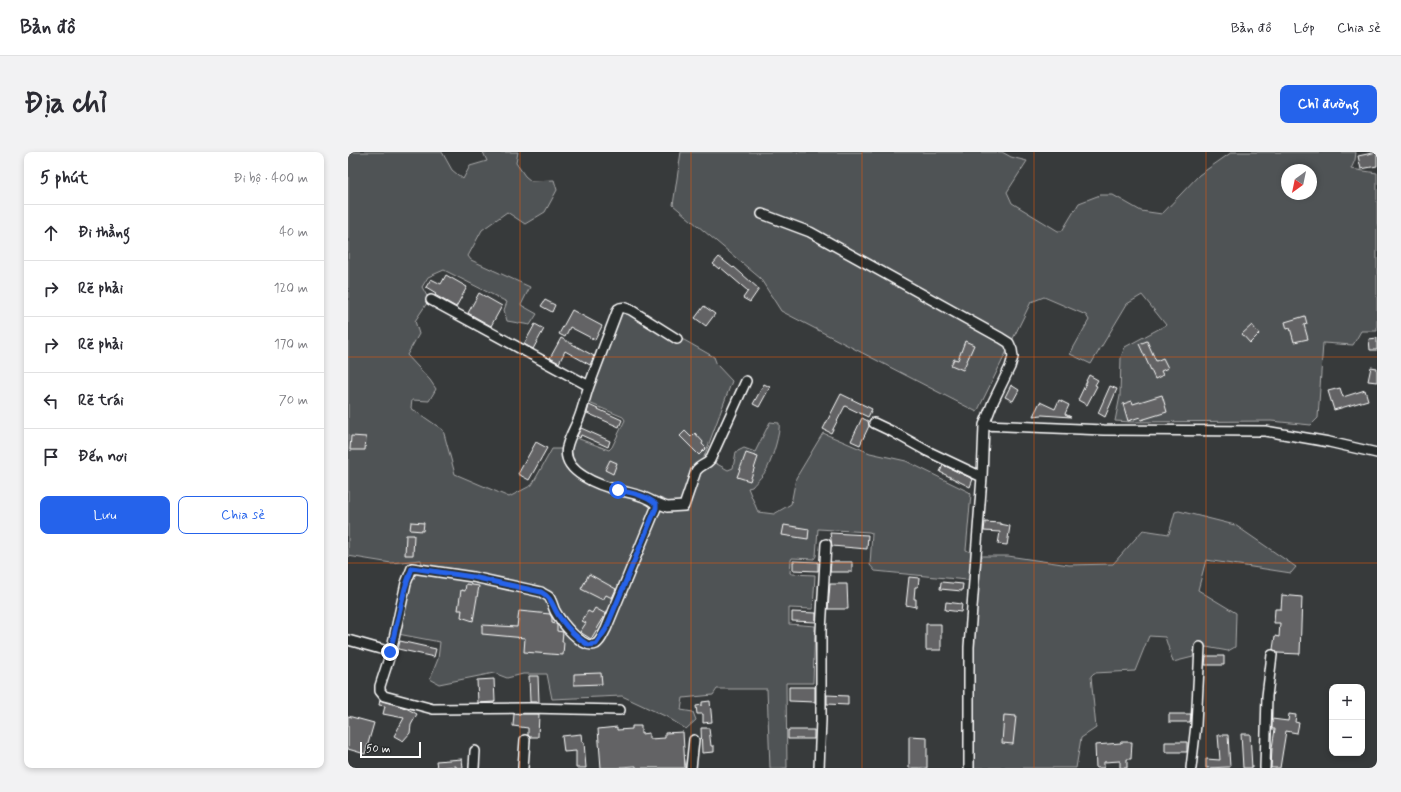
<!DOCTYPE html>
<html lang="vi">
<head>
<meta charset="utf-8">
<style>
	:root { --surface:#fff; --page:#f2f2f3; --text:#2b2b33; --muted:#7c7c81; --line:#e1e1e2; --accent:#2563eb }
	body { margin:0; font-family:Mynerve,sans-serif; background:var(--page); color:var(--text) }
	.controls { position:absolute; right:12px; bottom:12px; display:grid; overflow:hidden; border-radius:8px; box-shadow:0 2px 6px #0003 }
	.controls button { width:36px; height:36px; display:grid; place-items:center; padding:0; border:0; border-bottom:1px solid var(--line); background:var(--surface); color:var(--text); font:20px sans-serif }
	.compass { position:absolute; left:933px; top:12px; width:36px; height:36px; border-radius:50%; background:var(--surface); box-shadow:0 2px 6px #0003; rotate:213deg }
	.scale { position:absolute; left:12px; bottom:10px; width:61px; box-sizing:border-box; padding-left:4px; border:2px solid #fff; border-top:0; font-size:11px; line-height:14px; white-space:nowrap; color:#fff; -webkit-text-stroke:3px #2a2d2e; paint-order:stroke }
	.stop { position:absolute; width:12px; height:12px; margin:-9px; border:3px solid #2563eb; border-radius:50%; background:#fff }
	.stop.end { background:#2563eb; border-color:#fff; box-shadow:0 1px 4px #0008 }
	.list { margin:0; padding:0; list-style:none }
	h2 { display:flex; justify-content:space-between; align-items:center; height:52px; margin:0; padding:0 16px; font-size:17px }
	h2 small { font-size:13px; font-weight:400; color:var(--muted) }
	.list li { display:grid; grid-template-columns:26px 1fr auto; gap:12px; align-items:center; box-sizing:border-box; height:56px; padding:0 16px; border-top:1px solid var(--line) }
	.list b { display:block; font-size:15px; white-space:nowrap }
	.list em { font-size:13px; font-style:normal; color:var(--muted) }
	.actions { display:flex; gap:8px; padding:12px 16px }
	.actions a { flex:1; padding:9px 0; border:1px solid var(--accent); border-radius:8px; text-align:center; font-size:14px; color:var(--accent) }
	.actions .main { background:var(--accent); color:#fff }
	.icon { flex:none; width:22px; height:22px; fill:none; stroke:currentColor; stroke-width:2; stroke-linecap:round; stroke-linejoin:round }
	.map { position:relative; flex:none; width:1029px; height:616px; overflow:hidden; border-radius:8px }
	header { display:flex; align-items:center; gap:24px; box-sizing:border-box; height:56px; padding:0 20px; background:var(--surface); border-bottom:1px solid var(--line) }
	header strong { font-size:19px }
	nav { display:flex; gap:22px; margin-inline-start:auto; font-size:14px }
	.intro { display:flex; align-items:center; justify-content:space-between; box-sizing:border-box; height:96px; padding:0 24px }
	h1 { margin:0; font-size:28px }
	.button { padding:10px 18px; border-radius:8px; background:var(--accent); color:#fff; font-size:14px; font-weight:700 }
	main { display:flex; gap:24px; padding:0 24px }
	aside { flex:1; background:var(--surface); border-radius:8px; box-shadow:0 2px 6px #0003 }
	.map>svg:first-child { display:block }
	.green { fill:#505354; stroke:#a8a9aa; fill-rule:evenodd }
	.building { fill:#636465; stroke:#fff }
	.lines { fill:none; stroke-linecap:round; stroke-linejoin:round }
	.minor-casing { stroke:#fff; stroke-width:12 }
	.minor { stroke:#2a2d2e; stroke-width:9 }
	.route { stroke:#2563eb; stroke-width:5 }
	.grid { fill:none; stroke:#e8590c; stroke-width:1; stroke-opacity:0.55 }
</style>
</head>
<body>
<header>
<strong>Bản đồ</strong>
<nav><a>Bản đồ</a><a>Lớp</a><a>Chia sẻ</a></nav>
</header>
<div class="intro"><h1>Địa chỉ</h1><a class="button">Chỉ đường</a></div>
<main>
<aside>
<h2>5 phút<small>Đi bộ · 400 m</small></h2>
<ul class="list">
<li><svg class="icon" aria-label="ahead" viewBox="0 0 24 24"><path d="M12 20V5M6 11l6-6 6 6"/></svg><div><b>Đi thẳng</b></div><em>40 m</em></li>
<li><svg class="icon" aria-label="right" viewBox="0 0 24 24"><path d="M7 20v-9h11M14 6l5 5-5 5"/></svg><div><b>Rẽ phải</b></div><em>120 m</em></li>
<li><svg class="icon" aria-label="right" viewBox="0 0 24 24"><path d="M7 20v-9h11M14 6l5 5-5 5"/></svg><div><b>Rẽ phải</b></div><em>170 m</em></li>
<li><svg class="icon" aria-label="left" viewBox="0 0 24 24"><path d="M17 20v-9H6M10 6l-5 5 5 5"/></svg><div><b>Rẽ trái</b></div><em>70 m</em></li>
<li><svg class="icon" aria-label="arrive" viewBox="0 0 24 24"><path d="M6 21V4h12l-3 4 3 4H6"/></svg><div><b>Đến nơi</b></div></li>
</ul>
<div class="actions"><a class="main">Lưu</a><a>Chia sẻ</a></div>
</aside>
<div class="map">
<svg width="1029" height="616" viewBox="0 0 1029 616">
	<rect width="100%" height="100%" fill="#373a3b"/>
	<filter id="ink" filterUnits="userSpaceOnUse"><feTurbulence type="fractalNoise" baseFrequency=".025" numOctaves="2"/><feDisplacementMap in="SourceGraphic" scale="8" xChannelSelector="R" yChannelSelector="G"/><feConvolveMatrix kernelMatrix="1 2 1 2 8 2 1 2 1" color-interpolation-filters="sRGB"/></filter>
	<g filter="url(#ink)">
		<!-- green -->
		<path class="green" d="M0,0H94L104,18L115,27L122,14L139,9L135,0H170L168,11L177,24L183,29L206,28L209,38L197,60L177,72L159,60L134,78L120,104L123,108L182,135L173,153L189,162L182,173L159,169L156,158L159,150L96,118L80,125L74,135L81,148L67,169L71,182L59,203L82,228L88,237L81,249L64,248L63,256L95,278L107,322L161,345L184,333L204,297H222L226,285L261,298L264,295L277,268L275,265L241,251L239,247L274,157L329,188H336L366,205L369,213L384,229L356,305L380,318L385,316L388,300L396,296L407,300L422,270L431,271C433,279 424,307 420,315C417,322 409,329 404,335L400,336L410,360L426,362L443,352L448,326L475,281L522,301L558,309L621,340L623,342L618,398L631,404H660L721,413L765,412L795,378L821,382L827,360L831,359L887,373L948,415L943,421L858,408L850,438L888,461L887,495L880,499L847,493L845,505L825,510L817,485L801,484L787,519L746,521L743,524L748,576L733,586L728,616H626L623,495L629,429L527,419L522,413L524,381L521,380L470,377L468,404L466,407L444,406L443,408L442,421L444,422L467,423L465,457L441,456V472L467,474L465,531H438L439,616H422L419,537H369L365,543L335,546L333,558L345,560L348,568L338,577L319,565L274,544L204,547L199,522H175L159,526L146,521L91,532L82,527L90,507L92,490L50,482L61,431L66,420L74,412L73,408L43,411L0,404Z
			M333,0H654L663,5L679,9L659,40L664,51L710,79H714L731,51L752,43H765L793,59L814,62L851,23L884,0H1008L1007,8L1003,17L1029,21V179H1013L1005,193L975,191L970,266L963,273L923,269L783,270L767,269L772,244L773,205L777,195L818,173L794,143L779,152L743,212L722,202L741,168L738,163L696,145L683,150L629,260L433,159L412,126L325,53ZM939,18H963V42H939Z"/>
		<!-- building -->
		<path class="building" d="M1029,0V14L1013,17L1010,4Z
			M371,105L385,116L386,115L411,137L402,150L395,146L400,139L372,115L371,117L365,112Z
			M98,123L119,135L108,155L87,143L88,141L78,135L83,127L93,132Z
			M131,141L154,154L143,174L120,161Z
			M197,148L207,153L204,160L193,154Z
			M356,154L367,162L358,174L347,166Z
			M224,158L254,174L247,188L222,175L217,185L211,182Z
			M957,164L959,172L956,173L960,187L946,190L942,176L939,177L937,170Z
			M187,172L196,177L185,197L176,192Z
			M904,173L911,182L902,191L894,182Z
			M213,186L246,204L242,213L217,199L211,211L202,206Z
			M1029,186V198H1022L1021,187Z
			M617,189L626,193L615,218L603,213L606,207L610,208Z
			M799,189L808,209L815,206L820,216L813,219L815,223L807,227L791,192Z
			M1023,215L1029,216V230L1020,229Z
			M741,223L750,228L747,233L749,234L739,253L730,248L739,229H738Z
			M416,232L422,235L411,255L405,252Z
			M663,233L671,238L665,249L657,245Z
			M762,234L769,237L757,265L750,261Z
			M992,236L995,245L1017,238L1020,248L986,258L980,239Z
			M493,242L524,257L520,265L497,254L483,281L475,277Z
			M814,243L819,260L793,268L792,265L780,269L775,252L784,249L785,252Z
			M711,248L721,253L717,262L723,265L694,263L685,264L692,250L707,257Z
			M241,253L274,268L271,275L239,261Z
			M514,266L520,269L521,274L512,293L503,289Z
			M233,276L262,289L260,295L233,283L232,286L229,284Z
			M337,279L343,285L347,281L355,290L354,292L358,296L351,303L332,284Z
			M3,284L18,285L17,298H2Z
			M188,290L199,296L181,328L170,322Z
			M398,301L410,305L402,329L389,325Z
			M262,308L269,311L265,322L257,318Z
			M595,313L625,327L622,335L592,320Z
			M63,370L76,371L75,379L62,378Z
			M637,370L652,371V372L662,374L659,393L650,392L652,380L636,379Z
			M436,373L461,377L460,387L434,383Z
			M482,381L520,383L519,397L484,394Z
			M58,383H66L65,403H57Z
			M445,409L470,410V419L445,418Z
			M483,410H504V420H482Z
			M241,422L268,437L264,446L258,443L255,448L233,437Z
			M561,425L571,426L570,435H567L566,447H568V455L558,453Z
			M593,430L615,432L614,439L592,437Z
			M118,432L131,434L125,469L113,465L114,458H110L113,438L117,439Z
			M482,432H499L500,457H480Z
			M934,443L954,445L952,502L929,501L925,497L927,484L931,485L932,471H926L927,457H933Z
			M598,450L614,452L613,460L597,458Z
			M247,456L258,462L243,487L232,480L238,471L234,469L240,459L244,461Z
			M171,459L202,462L204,466V471L208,472L209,473V479L215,480L214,490H216L215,503L176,500L177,486L134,482V473L169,475Z
			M444,460L468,461V470L444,469Z
			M578,472H593V498H578Z
			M52,489L88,497L86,505L50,497Z
			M858,504H876V513H857Z
			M253,521L254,532L226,533V522Z
			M181,524H190L191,550H182Z
			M146,527L147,549L146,550L130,551L129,528Z
			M441,535H467V550L441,549Z
			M479,543L500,544V553L479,552Z
			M32,548L58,556L69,562L63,573L62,581L55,589L46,584L56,566L35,562L37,554L31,553Z
			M362,549L364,570L355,571V562H349L348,554L354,553V550Z
			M166,562H191L190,585H182L180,583V576L165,574Z
			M821,562H843L842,570H821Z
			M941,562L948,563L947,570L951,571L949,581L938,579L932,616H923L924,596L927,577H924V567L940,569Z
			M656,563L668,564L665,592L654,591Z
			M0,564L26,571L17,602L0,597Z
			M284,574H293V582L301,581V587L317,586V581L335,580L337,616H288V614L272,615V616H253L250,577L269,575V578L284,577Z
			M353,576H361L363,594H366V600L354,601Z
			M440,578H466V587H440Z
			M233,582L234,590H236L238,616H228V599L216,600L214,584Z
			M893,582H902L904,616H895Z
			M870,583H880L882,615L858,616V607L872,608Z
			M561,584L579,585V616H561Z
			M773,590H784L783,607H779V616H772V609L756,610V616H748L747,593L773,591Z
			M817,590H839V600H817Z
			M114,607L115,616H108V614L89,616L88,609Z"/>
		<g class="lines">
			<!-- minor casing -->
			<g class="minor-casing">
				<path id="minor" d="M414,62L462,80L653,186L661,191L664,198L665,205L662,215L645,250L636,273L634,325L621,495V616
					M83,148L241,234C237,245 235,256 231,266C227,276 221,285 219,295C213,320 252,334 271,338C284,342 297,343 308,352V356L258,477C255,482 253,489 248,492C235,499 212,468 207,459C205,455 204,449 201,445C199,443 195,442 193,440L125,425L64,416L58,431L43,500L32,534V539L36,544L85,557L180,556L272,558
					M241,234L270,157C274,154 278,156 283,158L329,187
					M526,271L545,280L579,299L634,325
					M636,273L756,278L917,279L981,290L1029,301
					M304,349L319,355L336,354L348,319C352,313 358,313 362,308L398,229
					M0,488L43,500
					M126,616L127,599
					M175,616L177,588
					M343,616L346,588
					M471,616L473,568V479L478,392
					M843,616L848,573L852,495
					M917,616L919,544L924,503"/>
			</g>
			<!-- minor -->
			<use href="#minor" class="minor"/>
		</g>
	</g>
	<g class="lines" filter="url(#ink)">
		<!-- route -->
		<path class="route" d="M42,500L57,436L64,416L125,425L193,440C205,446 205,457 213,467C220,477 229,486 240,493L248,492L258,477L308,356V352C297,343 284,341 270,338"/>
	</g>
	<!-- grid -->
	<path class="grid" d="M172,0V616M343,0V616M514,0V616M686,0V616M858,0V616M0,205H1029M0,411H1029"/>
</svg>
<div class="controls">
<button>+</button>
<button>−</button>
</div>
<svg class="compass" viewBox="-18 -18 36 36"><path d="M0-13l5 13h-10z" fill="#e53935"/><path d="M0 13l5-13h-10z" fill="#7c7c81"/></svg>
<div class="scale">50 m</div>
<div class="stop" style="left:270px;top:338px"></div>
<div class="stop end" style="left:42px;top:500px"></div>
</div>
</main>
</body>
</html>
